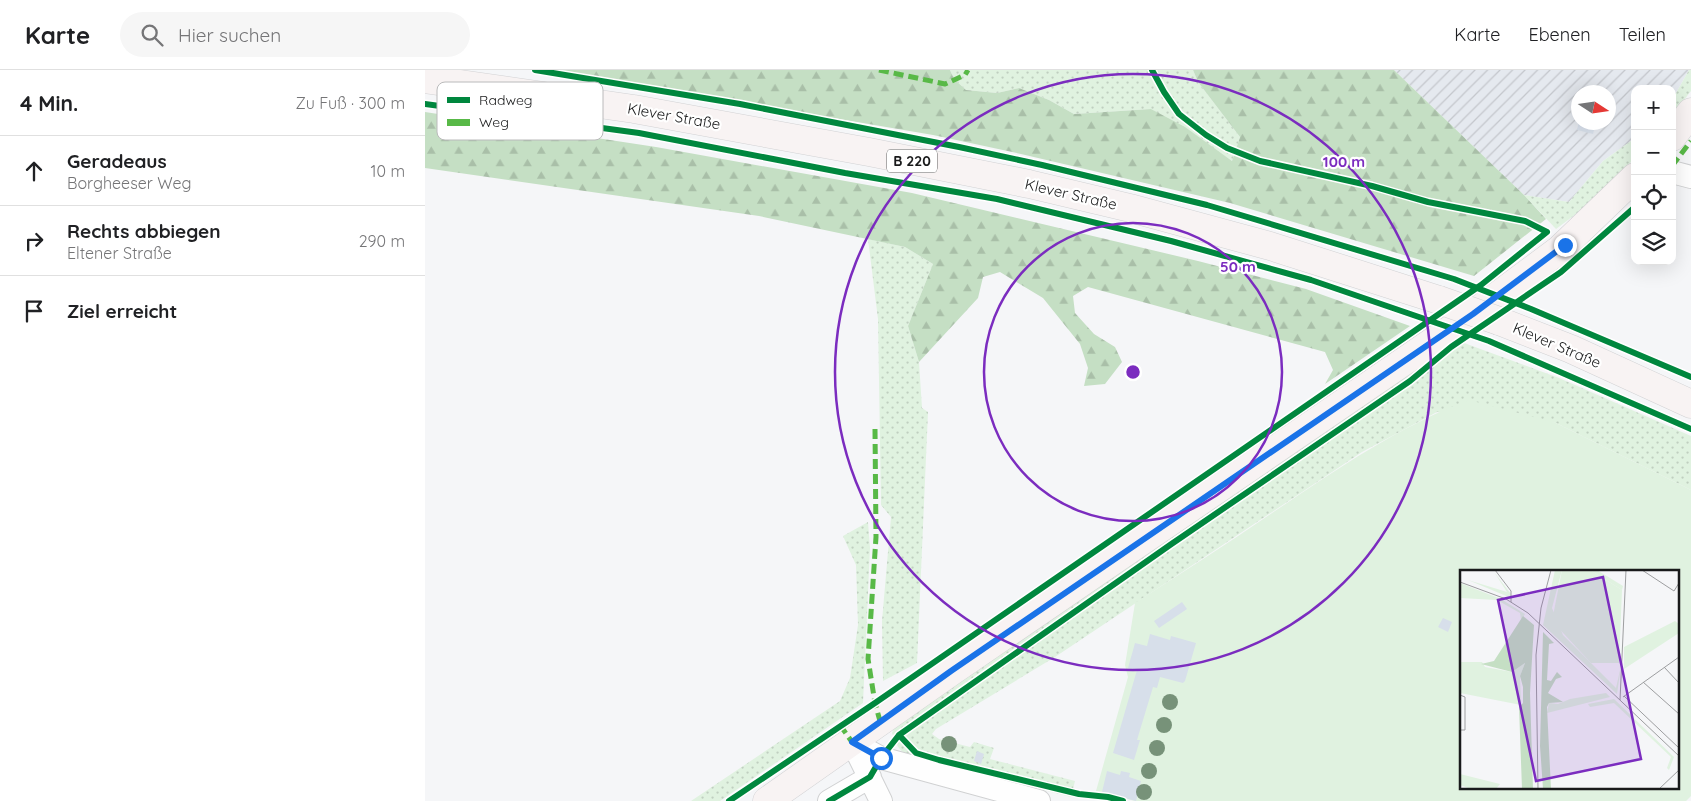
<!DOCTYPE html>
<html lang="de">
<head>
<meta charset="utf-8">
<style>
	:root { --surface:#fff; --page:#f6f6f6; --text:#202124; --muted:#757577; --line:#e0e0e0 }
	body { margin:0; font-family:Quicksand,sans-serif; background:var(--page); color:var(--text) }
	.controls { position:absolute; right:15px; top:15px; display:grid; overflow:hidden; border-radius:10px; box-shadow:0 5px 20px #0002 }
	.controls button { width:45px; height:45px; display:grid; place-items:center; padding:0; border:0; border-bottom:1px solid var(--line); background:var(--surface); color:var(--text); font:25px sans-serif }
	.compass { position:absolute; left:1146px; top:15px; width:45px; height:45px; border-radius:50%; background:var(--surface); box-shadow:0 5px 20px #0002; rotate:102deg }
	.stop { position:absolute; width:15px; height:15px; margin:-11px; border:4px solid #1a73e8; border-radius:50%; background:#fff }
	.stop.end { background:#1a73e8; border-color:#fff; box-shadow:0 1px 5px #0008 }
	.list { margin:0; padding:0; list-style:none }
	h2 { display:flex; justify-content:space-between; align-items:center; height:65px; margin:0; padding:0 20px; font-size:21px }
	h2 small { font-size:16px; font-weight:400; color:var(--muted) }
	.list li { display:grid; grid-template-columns:32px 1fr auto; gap:15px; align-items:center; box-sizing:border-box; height:70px; padding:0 20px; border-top:1px solid var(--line) }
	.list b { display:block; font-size:19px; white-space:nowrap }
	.list p { margin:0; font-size:16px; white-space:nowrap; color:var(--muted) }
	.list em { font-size:16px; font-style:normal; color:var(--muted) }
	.icon { flex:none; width:28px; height:28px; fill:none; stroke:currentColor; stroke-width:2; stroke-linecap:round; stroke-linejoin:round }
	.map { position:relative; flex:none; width:1266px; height:731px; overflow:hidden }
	header { display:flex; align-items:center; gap:30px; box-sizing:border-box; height:70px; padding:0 25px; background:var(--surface); border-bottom:1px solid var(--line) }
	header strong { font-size:24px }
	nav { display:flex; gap:28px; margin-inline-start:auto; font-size:18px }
	.search { width:350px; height:45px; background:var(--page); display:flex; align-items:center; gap:12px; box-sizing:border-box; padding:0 18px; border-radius:28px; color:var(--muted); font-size:19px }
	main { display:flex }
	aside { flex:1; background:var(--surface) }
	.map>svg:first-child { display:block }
	.industrial { fill:url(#industrial-furrows); fill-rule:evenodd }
	.grass { fill:url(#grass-dots) }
	.forest { fill:url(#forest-firs) }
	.pitch { fill:#e0f2e0; fill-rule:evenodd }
	.building { fill:#d7dfea }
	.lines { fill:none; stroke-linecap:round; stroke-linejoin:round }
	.street-casing { stroke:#d0d1d2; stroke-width:24 }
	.primary-casing { stroke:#d2d2d4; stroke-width:29 }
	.street { stroke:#fefefe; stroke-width:22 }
	.primary { stroke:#f8f3f3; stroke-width:28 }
	.primary-bridge-casing { stroke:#d2d2d4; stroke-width:29; stroke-linecap:butt }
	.primary-bridge { stroke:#f8f3f3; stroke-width:28 }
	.quiet { stroke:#58b947; stroke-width:5; stroke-dasharray:10 5; stroke-linecap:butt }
	.cycleway-casing { stroke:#fff; stroke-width:9 }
	.cycleway { stroke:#00873e; stroke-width:6 }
	.tree { fill:#779279 }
	.route { stroke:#1a73e8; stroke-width:6 }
	.ring { fill:none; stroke:#7b2cbf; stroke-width:2.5 }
	.labels { text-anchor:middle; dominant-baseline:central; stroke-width:4.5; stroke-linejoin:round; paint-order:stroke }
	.shield { fill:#fff; stroke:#5e5f5f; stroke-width:1 }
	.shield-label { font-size:14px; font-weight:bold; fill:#191a1b }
	.street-label { font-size:15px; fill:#191a1b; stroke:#fff }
	.inset-road { fill:none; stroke:#9d9ea0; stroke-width:1 }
	.view { fill:#7b2cbf; fill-opacity:0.15; stroke:#7b2cbf; stroke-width:2.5 }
	.inset-edge { fill:none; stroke:#191a1b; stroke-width:2.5 }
	.key { fill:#fff; stroke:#bababb; stroke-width:1 }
	.key-label { font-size:14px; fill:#191a1b }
	.centre { fill:#7b2cbf; stroke:#fff; stroke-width:2.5 }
	.ring-label { font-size:15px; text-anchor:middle; font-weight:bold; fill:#7b2cbf; stroke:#fff; stroke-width:4.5; stroke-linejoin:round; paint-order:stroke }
</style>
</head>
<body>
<header>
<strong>Karte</strong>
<div class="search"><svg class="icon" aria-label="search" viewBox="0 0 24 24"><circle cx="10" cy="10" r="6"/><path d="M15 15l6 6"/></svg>Hier suchen</div>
<nav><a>Karte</a><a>Ebenen</a><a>Teilen</a></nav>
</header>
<main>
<aside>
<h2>4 Min.<small>Zu Fuß · 300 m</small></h2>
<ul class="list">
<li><svg class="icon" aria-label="ahead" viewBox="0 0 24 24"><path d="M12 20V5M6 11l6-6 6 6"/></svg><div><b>Geradeaus</b><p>Borgheeser Weg</p></div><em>10 m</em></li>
<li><svg class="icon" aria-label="right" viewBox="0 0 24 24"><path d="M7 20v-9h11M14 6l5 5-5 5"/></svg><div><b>Rechts abbiegen</b><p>Eltener Straße</p></div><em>290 m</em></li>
<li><svg class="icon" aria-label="arrive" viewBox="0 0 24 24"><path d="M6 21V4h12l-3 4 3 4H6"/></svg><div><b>Ziel erreicht</b></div></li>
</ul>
</aside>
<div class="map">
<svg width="1266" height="731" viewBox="0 0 1266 731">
	<defs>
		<pattern id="industrial-furrows" width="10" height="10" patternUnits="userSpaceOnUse" patternTransform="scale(1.25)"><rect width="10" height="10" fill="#e5e9ef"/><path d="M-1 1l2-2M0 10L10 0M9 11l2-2" fill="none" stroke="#c4c7cc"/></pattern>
		<pattern id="grass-dots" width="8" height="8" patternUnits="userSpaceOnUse" patternTransform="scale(1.25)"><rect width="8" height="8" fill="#e0f2e0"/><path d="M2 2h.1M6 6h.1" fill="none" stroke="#c0cfc0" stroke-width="1.8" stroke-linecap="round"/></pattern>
		<pattern id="forest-firs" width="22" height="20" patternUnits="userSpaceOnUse" patternTransform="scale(1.25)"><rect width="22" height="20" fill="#c5dfc4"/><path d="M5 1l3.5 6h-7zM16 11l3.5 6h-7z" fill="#a9bfa8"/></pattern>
	</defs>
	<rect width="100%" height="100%" fill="#f5f6f8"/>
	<!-- industrial -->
	<path class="industrial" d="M969,0H1264L1247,30V19H1210V68L1178,91L1144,132L1099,125ZM1154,22H1184V52H1154Z"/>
	<!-- grass -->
	<path class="grass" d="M525,0H768L773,12L815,67L807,91L726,39L649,44L624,30L594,18L572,23L541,20L529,9Z
		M1264,0H1266V21L1247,45V30Z
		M1210,68V88L1163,135L1131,159L1099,125L1144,132L1178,91Z
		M443,169L480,177L508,194L483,256L494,292L497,338L503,342L492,593L458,611L457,551L466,447L456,435L453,249Z
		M1031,270L1134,308L1266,366V420L1131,353L1012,342L937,382L630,587L511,659L507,664L514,669L545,677L549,672L569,678L565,689L650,711L646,727L496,689C476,683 474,682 467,663L471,654Z
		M443,452L445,478L438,633L295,731H266L415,631L425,608L433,555L431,495L418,466Z"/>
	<!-- forest -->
	<path class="forest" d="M127,0H525L529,9L541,20L572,23L594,18L624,30L649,44L726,39L760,57L807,91L815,67L773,12L768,0H969L1099,125L1121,149L1049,206L805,133L596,84L508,65Z
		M0,42L231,77L487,123L773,191L881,219L985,256L900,314L908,300L900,282L663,217L648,226L650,243L669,264L690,277L697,292L680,314L659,316L663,298L655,274L618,228L575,202L558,207L553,228L494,292L483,256L508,194L480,177L334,146L0,98Z"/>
	<!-- pitch -->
	<path class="pitch" d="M1044,330L1131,353L1266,420V726L1261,731H710L671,721L703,607L700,595L710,533C756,503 802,474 847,443C911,400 972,357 1044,330ZM1036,501H1252V717H1036Z"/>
	<!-- building -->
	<path class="building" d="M1154,52H1171L1168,64L1152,60Z
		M757,532L762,539L734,558L729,551Z
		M1018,548L1027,552L1023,562L1013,557Z
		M725,564L745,570L746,566L771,573L760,611L758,613L735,607L732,618L728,617L712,670H715L709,690L688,683L712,600L703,598L710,573L722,576Z
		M552,681L559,684L556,694L549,691Z
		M682,701L695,705L696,701L705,703L704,707L716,711L711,731L677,722Z"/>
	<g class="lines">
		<!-- street casing -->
		<g class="street-casing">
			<path id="street" d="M1247,102L1266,107
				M427,672L456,688L614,731
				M427,672L456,731
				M404,731L445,707"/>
		</g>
		<!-- primary casing -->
		<g class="primary-casing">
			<path id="primary" d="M0,9L209,39L444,82L604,114L705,138L845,176L1014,230
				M1247,67L1266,42
				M1074,251L1146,279L1266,334
				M342,731L527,601L1048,244L1134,180L1210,107"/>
		</g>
		<!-- street -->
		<use href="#street" class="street"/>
		<!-- primary -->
		<use href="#primary" class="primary"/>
		<!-- primary-bridge casing -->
		<g class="primary-bridge-casing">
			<path id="primary-bridge" d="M1014,230L1074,251"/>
		</g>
		<!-- primary-bridge -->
		<use href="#primary-bridge" class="primary-bridge"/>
		<!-- quiet -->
		<path class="quiet" d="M454,0L520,14L540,5L543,0
			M1247,96L1266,71
			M450,359L451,467L443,589L450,633L455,651
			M415,655L427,672"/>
		<!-- cycleway casing -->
		<g class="cycleway-casing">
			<path id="cycleway" d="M110,0L315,34L534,77L617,95L782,135L1029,209L1106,239L1266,307
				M0,34L214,63L420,103L572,129L746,171L886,210L1064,271L1266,359
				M474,665L491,683L514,690L654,724L683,727L698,731
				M304,731L450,633L1056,215L1122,162L1100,151L1003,132L947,116L835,91L802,78L781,65L754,44L739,22L727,0
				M404,731L445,707L456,688L474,665L745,475L985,311L1026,277L1136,202L1210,137"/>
		</g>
		<!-- cycleway -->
		<use href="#cycleway" class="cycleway"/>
	</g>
	<!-- trees -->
	<g class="tree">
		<circle cx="745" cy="632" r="8"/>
		<circle cx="739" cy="655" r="8"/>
		<circle cx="524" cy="674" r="8"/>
		<circle cx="732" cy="678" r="8"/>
		<circle cx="724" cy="701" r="8"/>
		<circle cx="719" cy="722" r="8"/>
	</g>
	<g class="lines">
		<!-- route -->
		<path class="route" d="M456,688L427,672L526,601L1048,244L1140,175"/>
	</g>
	<!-- distance rings -->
	<g class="ring">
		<circle cx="708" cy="302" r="149"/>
		<circle cx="708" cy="302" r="298"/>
	</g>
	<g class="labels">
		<!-- shield labels -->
		<rect class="shield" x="462" y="79.5" width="50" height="23" rx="4"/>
		<g class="shield-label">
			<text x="487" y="91">B 220</text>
		</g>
		<!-- street labels -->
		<g class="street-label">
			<text transform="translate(249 46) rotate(10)">Klever Straße</text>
			<text transform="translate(646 124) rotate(13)">Klever Straße</text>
			<text transform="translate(1132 275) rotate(23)">Klever Straße</text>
		</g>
	</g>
	<!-- overview -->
	<g transform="translate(1035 500)">
		<rect width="219" height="219" fill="#f5f6f8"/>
		<path d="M95,0H102L92,38L103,65L156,118L161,96L157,124L83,55ZM130,0H137L163,16L162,20ZM34,2L51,24V28L8,10L47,22ZM0,13L41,29L65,44L61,50L60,43L37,30L0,28ZM215,51L219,54V63L164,99V77ZM0,92H22L25,97L52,102L65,93L60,106L61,135L0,123ZM146,123L150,127L87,143L89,133L98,134L110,129ZM154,129L214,187L209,200L207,198L211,187L154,133L130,137L128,134ZM0,204L40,214L36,219H11L0,215Z" fill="#e0f2e0"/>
		<path d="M63,46L74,55L70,123L73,219H62L59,137L63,133V117L60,106L65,93L52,102L21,94L34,91ZM83,62L94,73L89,74L87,110L91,111L97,102L102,107L96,109L88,123L103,132L89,133L87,137L91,219H83L80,176Z" fill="#c5dfc4"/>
		<path d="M102,0H130L162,20L159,93H131L92,51Z" fill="#e0f2e0"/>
		<path class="inset-road" d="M35,0L51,21V32M182,0L214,21L219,13M0,12L46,29L68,43L219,186M204,97L219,113M183,112L219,144M0,125L5,127V160H0M164,126L219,178M163,127L219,87M160,130L166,0M78,219L76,85L81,38L91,0M199,219L219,200"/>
		<path class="view" d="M143,7L181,189L76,211L38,30Z"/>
		<rect width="219" height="219" class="inset-edge"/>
	</g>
	<!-- legend -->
	<rect x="12" y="12" width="166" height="58" rx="8" class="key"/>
	<rect x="22" y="27" width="23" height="6" fill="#00873e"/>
	<rect x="22" y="49" width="23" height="7" fill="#58b947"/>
	<g class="key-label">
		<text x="54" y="35">Radweg</text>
		<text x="54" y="57">Weg</text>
	</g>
	<circle cx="708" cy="302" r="8" class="centre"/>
	<g class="ring-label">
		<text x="919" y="97">100 m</text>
		<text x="813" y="202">50 m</text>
	</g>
</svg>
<div class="controls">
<button>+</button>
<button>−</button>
<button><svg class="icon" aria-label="locate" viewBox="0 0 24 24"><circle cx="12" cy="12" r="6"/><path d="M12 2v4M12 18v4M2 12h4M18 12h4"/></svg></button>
<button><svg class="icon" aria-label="layers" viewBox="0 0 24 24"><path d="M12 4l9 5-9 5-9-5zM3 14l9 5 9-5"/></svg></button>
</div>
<svg class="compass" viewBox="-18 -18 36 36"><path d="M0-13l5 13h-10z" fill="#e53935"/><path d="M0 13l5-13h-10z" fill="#757577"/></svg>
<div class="stop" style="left:456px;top:688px"></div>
<div class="stop end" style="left:1140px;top:175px"></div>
</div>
</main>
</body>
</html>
